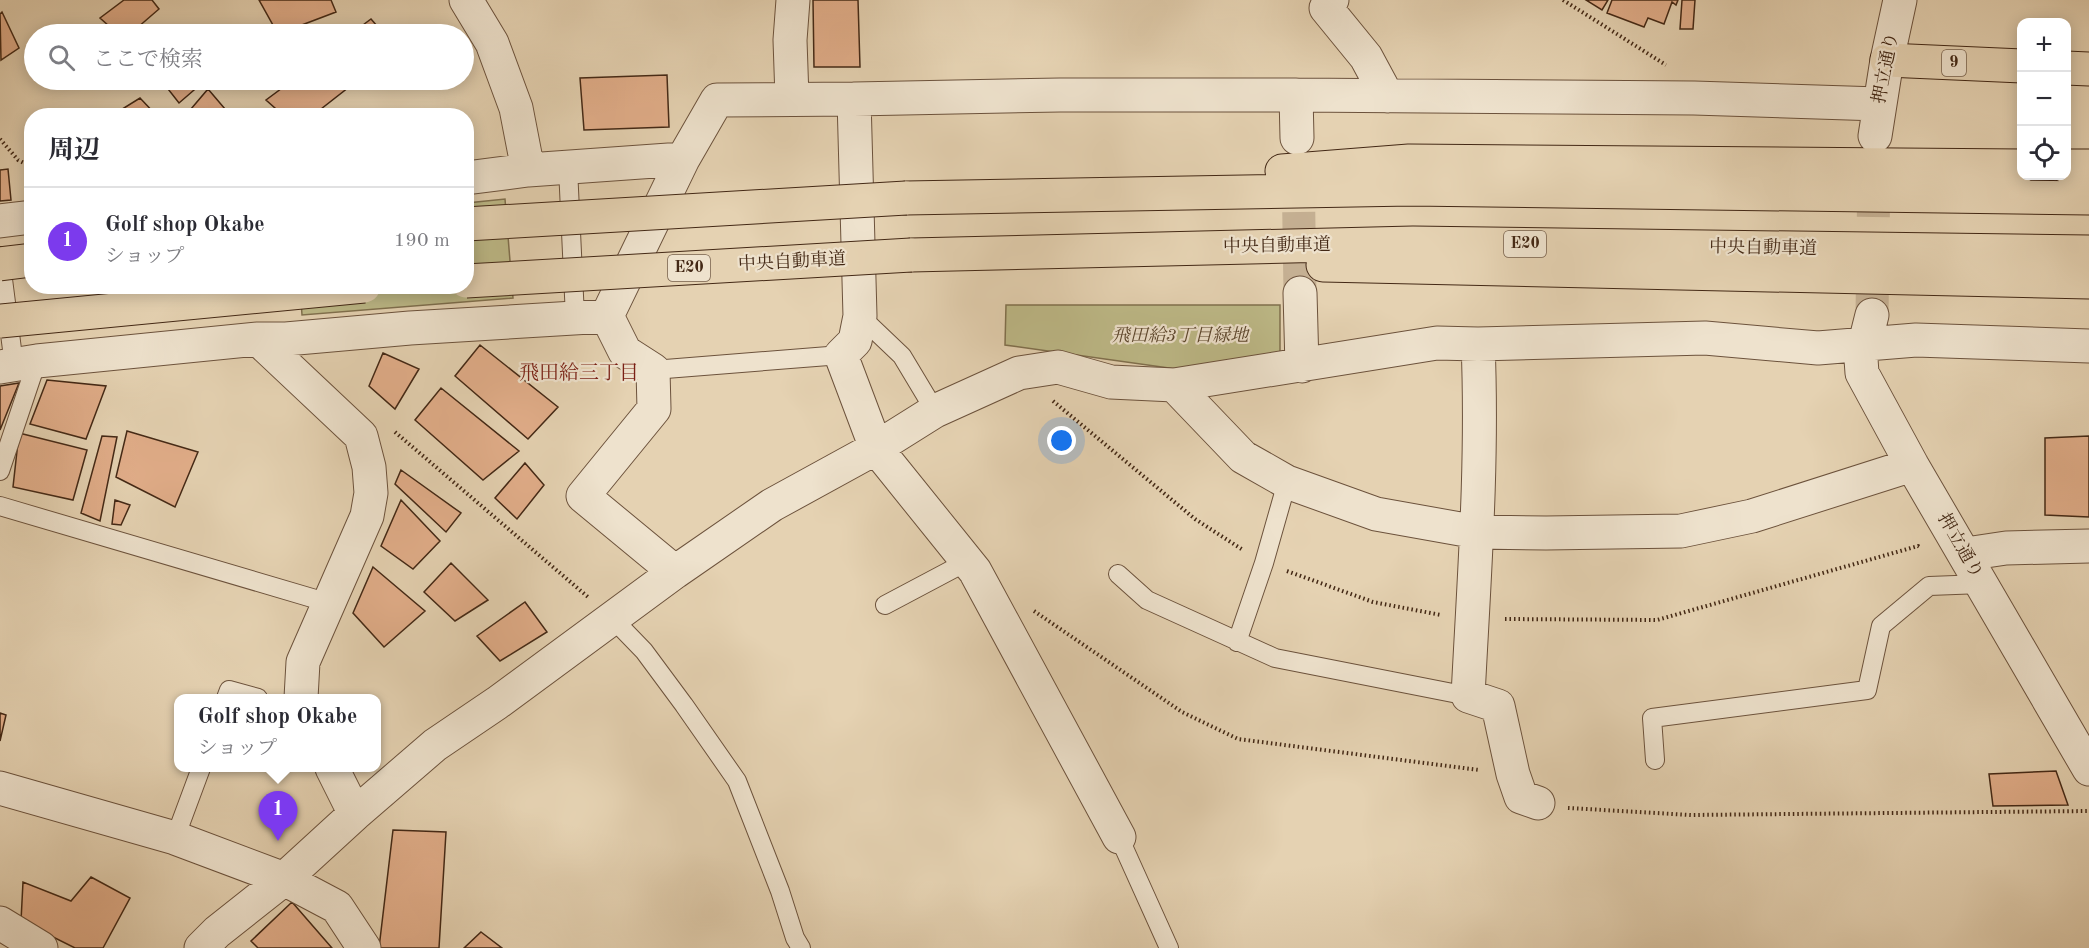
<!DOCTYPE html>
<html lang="ja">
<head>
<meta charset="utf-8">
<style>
	:root { --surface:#fff; --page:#f2f2f3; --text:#2b2b33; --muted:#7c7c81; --line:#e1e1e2; --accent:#7c3aed }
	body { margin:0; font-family:"Old Standard TT","Noto Serif JP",serif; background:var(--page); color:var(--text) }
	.controls { position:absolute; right:18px; top:18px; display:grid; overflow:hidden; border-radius:12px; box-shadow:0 3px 15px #0003 }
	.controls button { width:54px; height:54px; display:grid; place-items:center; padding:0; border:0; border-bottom:2px solid var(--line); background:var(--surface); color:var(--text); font:30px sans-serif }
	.you { position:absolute; left:1062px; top:441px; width:21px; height:21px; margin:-15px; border:4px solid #fff; border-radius:50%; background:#1a73e8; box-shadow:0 0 0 9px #1a73e833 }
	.badge { display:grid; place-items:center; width:39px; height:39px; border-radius:50%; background:var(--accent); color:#fff; font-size:20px; font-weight:700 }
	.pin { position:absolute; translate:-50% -50px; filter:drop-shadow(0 2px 3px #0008) }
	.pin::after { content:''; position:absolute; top:32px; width:21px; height:18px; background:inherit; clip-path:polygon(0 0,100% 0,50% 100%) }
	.popup { position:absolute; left:174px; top:694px; width:207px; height:78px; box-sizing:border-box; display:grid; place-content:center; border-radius:12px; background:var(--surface); filter:drop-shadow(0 2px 4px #0005); font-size:20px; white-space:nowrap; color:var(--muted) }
	.popup b { font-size:22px; color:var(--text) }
	.popup::after { content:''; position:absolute; left:50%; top:100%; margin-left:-12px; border:12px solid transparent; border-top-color:var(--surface) }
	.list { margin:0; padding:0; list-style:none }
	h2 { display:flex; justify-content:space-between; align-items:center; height:78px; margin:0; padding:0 24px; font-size:26px }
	h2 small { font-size:20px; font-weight:400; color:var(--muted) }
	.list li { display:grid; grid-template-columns:39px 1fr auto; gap:18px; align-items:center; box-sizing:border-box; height:108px; padding:0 24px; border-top:2px solid var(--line) }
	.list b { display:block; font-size:22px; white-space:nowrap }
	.list p { margin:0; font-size:20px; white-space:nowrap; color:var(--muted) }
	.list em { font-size:20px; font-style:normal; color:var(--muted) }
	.icon { flex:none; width:33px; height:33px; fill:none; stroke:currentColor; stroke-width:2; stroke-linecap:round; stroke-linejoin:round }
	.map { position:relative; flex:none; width:2089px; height:948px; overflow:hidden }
	.search { position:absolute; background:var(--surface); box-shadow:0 3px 15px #0003; left:24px; top:24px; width:450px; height:66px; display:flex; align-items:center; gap:15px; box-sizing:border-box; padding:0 21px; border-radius:33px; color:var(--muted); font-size:22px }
	.panel { position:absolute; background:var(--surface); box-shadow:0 3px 15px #0003; left:24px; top:108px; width:450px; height:186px; border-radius:24px }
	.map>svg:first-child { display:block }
	.green { fill:#bdb987; stroke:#80704e; stroke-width:1.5 }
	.building { fill:#e2ae8a; stroke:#432815; stroke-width:1.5 }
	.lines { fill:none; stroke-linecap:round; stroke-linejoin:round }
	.street-tunnel { stroke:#c5b093; stroke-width:33; stroke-dasharray:33 16; stroke-linecap:butt }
	.lane-casing { stroke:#6c523c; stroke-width:20 }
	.street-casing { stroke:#6c523c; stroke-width:35 }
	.primary-casing { stroke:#432815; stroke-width:35 }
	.highway-casing { stroke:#432815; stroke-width:35 }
	.path { stroke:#432815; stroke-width:4; stroke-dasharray:1.5 3; stroke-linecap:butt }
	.lane { stroke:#eee2cd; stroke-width:18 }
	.street { stroke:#eee2cd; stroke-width:33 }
	.primary { stroke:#e5d2b2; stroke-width:33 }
	.highway { stroke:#e5d2b2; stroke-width:33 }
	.highway-bridge-casing { stroke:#432815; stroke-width:35; stroke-linecap:butt }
	.highway-bridge { stroke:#e5d2b2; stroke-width:33 }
	.labels { text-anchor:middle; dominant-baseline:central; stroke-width:4.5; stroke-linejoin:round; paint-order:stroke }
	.shield { fill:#eee2cd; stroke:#76604c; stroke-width:1.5 }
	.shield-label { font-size:16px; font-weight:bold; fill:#432815 }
	.street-label { font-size:18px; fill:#432815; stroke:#eee2cd }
	.park-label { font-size:18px; font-style:italic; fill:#5b452c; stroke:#eee2cd }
	.neighbourhood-label { font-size:20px; fill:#7a1f14; stroke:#eee2cd }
</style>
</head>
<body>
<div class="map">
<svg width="2089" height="948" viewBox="0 0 2089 948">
	<rect width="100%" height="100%" fill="#e5d2b2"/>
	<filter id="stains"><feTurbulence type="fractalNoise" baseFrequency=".00333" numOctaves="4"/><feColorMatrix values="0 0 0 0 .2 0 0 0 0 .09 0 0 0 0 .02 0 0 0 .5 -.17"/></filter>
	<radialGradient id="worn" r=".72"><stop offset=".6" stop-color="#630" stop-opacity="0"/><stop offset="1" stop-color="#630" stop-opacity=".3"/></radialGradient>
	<!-- green -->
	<path class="green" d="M505,199L513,298L302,315L300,287L466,286L467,203Z
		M1006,305H1280V352L1176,369L1005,345Z"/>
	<!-- building -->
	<path class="building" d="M124,0H152L159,9L130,34H118L100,18Z
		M259,0H331L336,12L278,34Z
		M813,0H858L860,67H814Z
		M1586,0H1608L1602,10Z
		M1612,0H1678L1676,5L1672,2L1664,24L1648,18L1644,27L1607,13Z
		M1682,0H1695L1693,29H1680Z
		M2,12L19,48L1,60L0,14Z
		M371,19L384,34H351Z
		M667,75L669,127L584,130L580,78Z
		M161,80H197L201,84L179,103Z
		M293,80H358L312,116H284L266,100Z
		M208,89L231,116H185Z
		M140,98L157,116H111Z
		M8,169L11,200L0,201V170Z
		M480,345L558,407L528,439L455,376Z
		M383,353L419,369L395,409L369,386Z
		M47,380L106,386L86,439L30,424Z
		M19,383L0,430V386Z
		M441,388L519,451L483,480L415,420Z
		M127,431L198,452L175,507L116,477Z
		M19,433L87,450L73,500L13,487Z
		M102,436L117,437L100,521L81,513Z
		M2089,436V517L2045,515V438Z
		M525,463L544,485L517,519L495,498Z
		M401,470L461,513L446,532L395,484Z
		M115,500L130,505L121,525L112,524Z
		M401,500L440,541L413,569L381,546Z
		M451,563L488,600L455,621L424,592Z
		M373,567L425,611L384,647L353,613Z
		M525,602L547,632L500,661L477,636Z
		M0,713L6,715L0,741Z
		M2056,771L2068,805L1993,806L1989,774Z
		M393,830L446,832L439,948H379Z
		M91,877L130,898L103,948H75L21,921L23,882L71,901Z
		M292,902L332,948H258L251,941Z
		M481,932L502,948H464Z"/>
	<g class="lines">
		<!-- street-tunnel -->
		<path class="street-tunnel" d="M1298,163L1300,293
			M1872,315L1874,167"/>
		<!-- lane casing -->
		<g class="lane-casing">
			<path id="lane" d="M568,168L575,317
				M0,256L14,365
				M860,316L902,356L935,411
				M653,370L841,355
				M0,471L37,361
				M0,506L329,603
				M1118,574L1147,600L1275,658L1468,696
				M885,605L968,561
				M613,619L644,651L684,705L737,781L780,891L795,938L801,948
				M1237,642L1264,563L1287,482
				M226,698L229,690L258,698
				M1655,760L1652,718L1867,690L1881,626L1929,586L1982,584
				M1119,837L1169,948
				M175,838L201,768"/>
		</g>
		<!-- street casing -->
		<g class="street-casing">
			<path id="street" d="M466,0L492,43L516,108L528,170L466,178
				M1332,0L1326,8L1366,57L1387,96
				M1296,95L1297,138
				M792,98L790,40L793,0
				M854,99L860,316L855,341L841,355L876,448L975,571L1119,837
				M1875,136L1887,60L1900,0
				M528,170L683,159L717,100L854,99L1060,95H1296L1694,98L1879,104
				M0,221L32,217
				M1300,293L1302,366
				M1872,315L1861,359L1862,373L1912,465L2089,769
				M607,316L683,159
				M258,339L361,436L369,467L371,493L367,516L303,662L301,698
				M1478,344C1483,461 1474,579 1468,696L1498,706L1513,774L1521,797L1538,803
				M0,367L37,361L258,339H286L410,328L607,316L625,352L653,370L654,409L583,496L675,572
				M1174,385L1243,457L1287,482L1376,514L1477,532L1546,533L1681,531L1752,516L1912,465
				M1966,554L2006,548L2089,546
				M332,768L355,814
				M0,788L175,838L284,879L337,907L364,948
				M0,923L41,948
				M201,948L217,932L284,879L355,814L435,745L497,703L675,572L772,505L876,448L935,411L1019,373L1058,367L1111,382L1174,385L1437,343L1478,344L1705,338L1818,348L1916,340L2089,346"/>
		</g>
		<!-- primary casing -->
		<g class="primary-casing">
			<path id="primary" d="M1887,60L2022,66
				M2066,68L2089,69"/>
		</g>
		<!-- highway casing -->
		<g class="highway-casing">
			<path id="highway" d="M2066,166H2089
				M1282,171L1409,161L2022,166
				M906,198L1411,189L2089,198
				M911,255L1413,243L2089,252
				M1323,265L2089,282"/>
		</g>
		<!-- path -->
		<path class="path" d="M1563,0L1666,65
			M0,139L18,160L32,167
			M1053,401L1195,519L1243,550
			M395,432L588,597
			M1287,571L1373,602L1441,615
			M1034,611L1182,712L1238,739L1479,770
			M1505,619L1657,620L1918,546L1921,548
			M1568,808L1691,815L2089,811"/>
		<!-- lane -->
		<use href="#lane" class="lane"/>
		<!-- street -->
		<use href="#street" class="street"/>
		<!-- primary -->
		<use href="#primary" class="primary"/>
		<!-- highway -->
		<use href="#highway" class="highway"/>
		<!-- highway-bridge casing -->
		<g class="highway-bridge-casing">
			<path id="highway-bridge" d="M466,224L906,198
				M0,264L32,260
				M466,281L911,255
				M0,321L364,286"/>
		</g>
		<!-- highway-bridge -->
		<use href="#highway-bridge" class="highway-bridge"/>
	</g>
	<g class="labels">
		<!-- shield labels -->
		<g class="shield">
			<rect x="1942" y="50" width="24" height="26" rx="4.5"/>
			<rect x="1504" y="231" width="42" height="26" rx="4.5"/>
			<rect x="668" y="255" width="42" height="26" rx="4.5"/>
		</g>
		<g class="shield-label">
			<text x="1954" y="63">9</text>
			<text x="1525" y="244">E20</text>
			<text x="689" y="268">E20</text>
		</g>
		<!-- street labels -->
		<g class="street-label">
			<text transform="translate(1886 68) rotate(-79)">押立通り</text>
			<text transform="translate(1277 246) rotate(-1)">中央自動車道</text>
			<text transform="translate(1763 248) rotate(1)">中央自動車道</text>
			<text transform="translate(792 262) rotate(-3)">中央自動車道</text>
			<text transform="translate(1960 546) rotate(60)">押立通り</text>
		</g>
		<!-- park labels -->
		<g class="park-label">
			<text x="1180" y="336">飛田給3丁目緑地</text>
		</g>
		<!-- neighbourhood labels -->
		<g class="neighbourhood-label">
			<text x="579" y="374">飛田給三丁目</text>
		</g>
	</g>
	<rect width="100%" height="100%" filter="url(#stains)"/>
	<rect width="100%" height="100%" fill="url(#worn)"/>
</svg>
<div class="controls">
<button>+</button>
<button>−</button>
<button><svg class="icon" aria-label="locate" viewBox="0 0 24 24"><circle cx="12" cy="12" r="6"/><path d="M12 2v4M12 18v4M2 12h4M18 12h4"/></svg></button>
</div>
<div class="you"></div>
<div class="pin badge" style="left:278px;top:841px">1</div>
<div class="popup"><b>Golf shop Okabe</b>ショップ</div>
<div class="search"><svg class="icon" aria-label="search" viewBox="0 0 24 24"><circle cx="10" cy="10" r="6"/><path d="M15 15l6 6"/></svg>ここで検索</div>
<section class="panel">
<h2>周辺<small></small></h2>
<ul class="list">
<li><span class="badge">1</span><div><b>Golf shop Okabe</b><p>ショップ</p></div><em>190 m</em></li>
</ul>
</section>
</div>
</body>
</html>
